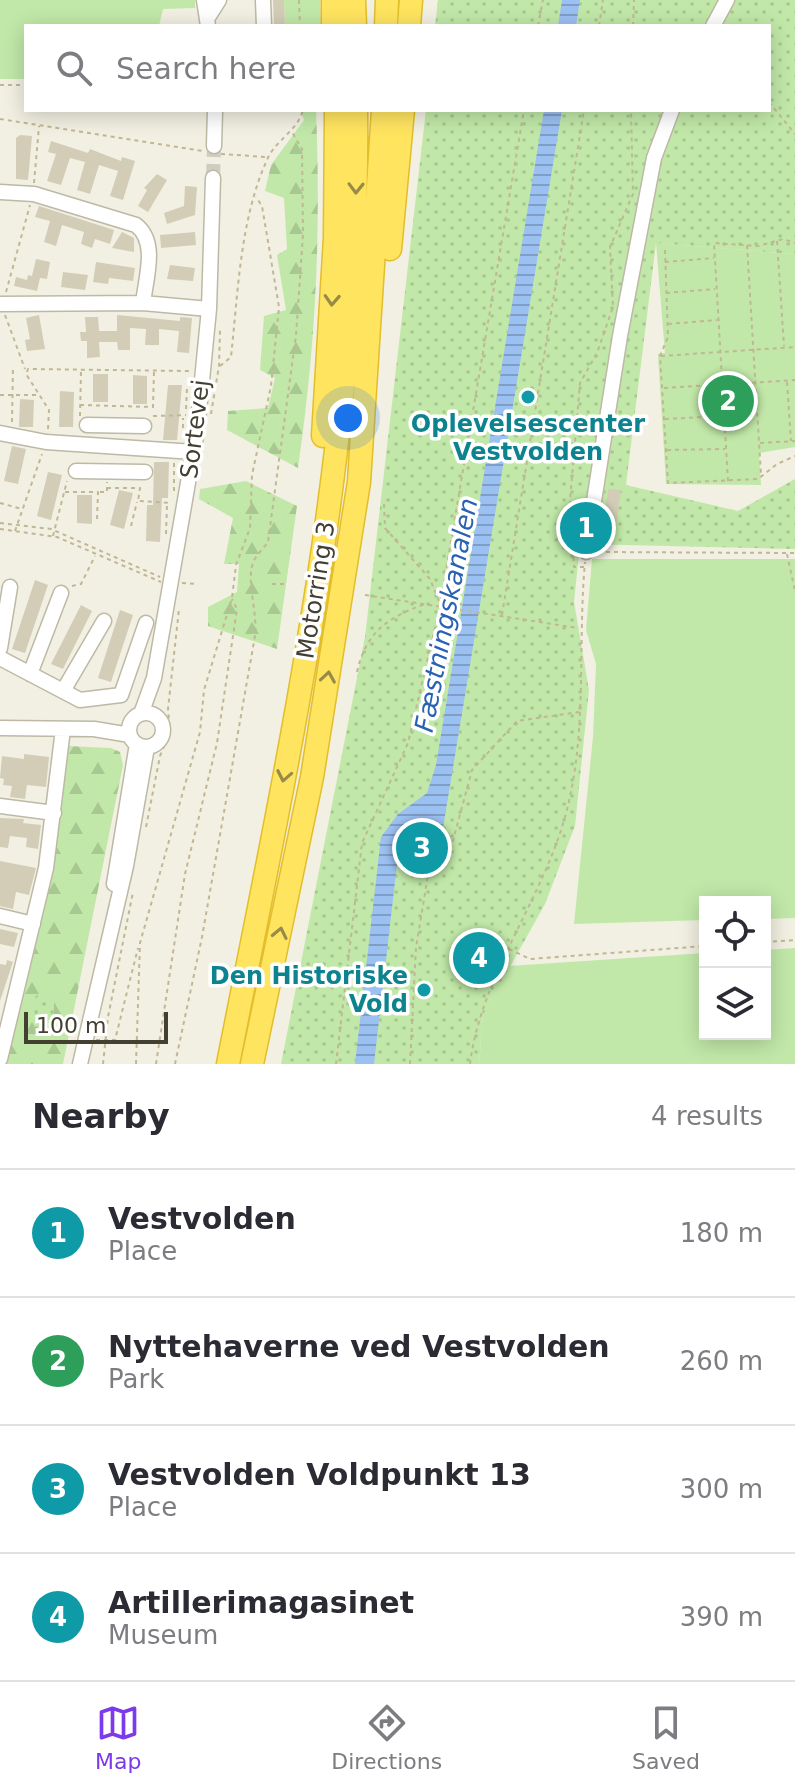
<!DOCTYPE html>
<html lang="en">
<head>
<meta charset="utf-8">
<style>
	:root { --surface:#fff; --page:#f2f2f3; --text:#2b2b33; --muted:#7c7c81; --line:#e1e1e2; --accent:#7c3aed }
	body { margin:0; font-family:"DejaVu Sans",sans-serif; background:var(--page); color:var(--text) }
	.controls { position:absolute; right:24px; bottom:24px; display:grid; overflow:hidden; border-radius:0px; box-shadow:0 4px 20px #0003 }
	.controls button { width:72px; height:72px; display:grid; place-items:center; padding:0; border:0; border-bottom:2px solid var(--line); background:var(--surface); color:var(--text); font:40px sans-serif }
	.scale { position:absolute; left:24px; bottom:20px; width:144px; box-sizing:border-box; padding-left:8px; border:4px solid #434032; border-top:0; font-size:22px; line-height:28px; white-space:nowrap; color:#434032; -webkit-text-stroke:6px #fff; paint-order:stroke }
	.you { position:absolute; left:348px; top:418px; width:28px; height:28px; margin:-20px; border:6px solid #fff; border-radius:50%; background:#1a73e8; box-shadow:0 0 0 12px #1a73e833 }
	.badge { display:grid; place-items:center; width:52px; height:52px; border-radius:50%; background:var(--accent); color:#fff; font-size:26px; font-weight:700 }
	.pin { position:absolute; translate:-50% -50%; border:4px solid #fff; box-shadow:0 2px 8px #0006 }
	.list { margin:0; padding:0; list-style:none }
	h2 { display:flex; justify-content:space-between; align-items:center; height:104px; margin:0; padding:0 32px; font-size:34px }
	h2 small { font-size:26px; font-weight:400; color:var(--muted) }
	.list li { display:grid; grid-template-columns:52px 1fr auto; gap:24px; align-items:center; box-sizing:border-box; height:128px; padding:0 32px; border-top:2px solid var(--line) }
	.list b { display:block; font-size:30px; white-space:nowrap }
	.list p { margin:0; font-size:26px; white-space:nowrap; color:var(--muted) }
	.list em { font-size:26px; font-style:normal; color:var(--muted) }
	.icon { flex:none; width:44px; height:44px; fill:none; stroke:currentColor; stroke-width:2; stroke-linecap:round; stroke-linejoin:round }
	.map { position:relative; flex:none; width:795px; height:1064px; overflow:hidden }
	.search { position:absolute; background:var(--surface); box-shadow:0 4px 20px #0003; left:24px; right:24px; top:24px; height:88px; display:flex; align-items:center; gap:20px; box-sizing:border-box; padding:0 28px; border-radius:0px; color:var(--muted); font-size:30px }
	.sheet { height:616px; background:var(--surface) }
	nav { display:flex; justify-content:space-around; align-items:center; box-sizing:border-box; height:112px; border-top:2px solid var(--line); background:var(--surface); font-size:22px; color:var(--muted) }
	nav a { display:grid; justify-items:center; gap:4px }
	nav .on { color:var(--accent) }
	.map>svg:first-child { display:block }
	.green { fill:#c1e8a8 }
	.forest { fill:url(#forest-firs) }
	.park { fill:url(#park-dots) }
	.water { fill:url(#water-rules) }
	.building { fill:#d3cdb7 }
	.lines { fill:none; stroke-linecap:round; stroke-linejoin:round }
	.minor-tunnel { stroke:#cfcdbf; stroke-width:14; stroke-dasharray:14 7; stroke-linecap:butt }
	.minor-casing { stroke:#bdb9a5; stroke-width:17 }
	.highway-casing { stroke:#e3bd2b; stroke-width:25 }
	.path { stroke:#c0b795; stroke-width:2; stroke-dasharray:4 4; stroke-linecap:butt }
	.minor { stroke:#fff; stroke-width:14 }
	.highway { stroke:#ffe460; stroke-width:22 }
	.oneway { stroke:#988a47 }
	.culture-dot { fill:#0f9aa8; stroke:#fff; stroke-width:3 }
	.labels { text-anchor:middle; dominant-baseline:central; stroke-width:7; stroke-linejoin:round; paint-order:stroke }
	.culture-label { font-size:24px; font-weight:bold; fill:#0d838f; stroke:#fff }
	.street-label { font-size:24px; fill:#434032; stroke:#fff }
	.water-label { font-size:26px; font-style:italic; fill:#2962b2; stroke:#fff }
</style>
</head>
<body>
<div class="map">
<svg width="795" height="1064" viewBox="0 0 795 1064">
	<defs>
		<pattern id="forest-firs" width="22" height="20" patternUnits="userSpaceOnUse" patternTransform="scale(2)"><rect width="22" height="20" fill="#c1e8a8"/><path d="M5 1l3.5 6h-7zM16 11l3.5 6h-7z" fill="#a7c891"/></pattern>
		<pattern id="park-dots" width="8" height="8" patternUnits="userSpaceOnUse" patternTransform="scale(2)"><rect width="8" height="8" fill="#c1e8a8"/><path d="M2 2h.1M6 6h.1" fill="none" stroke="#a7c891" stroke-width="1.8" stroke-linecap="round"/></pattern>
		<pattern id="water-rules" width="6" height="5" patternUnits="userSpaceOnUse" patternTransform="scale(2)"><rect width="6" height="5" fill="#9bc0f2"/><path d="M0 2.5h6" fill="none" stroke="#809dc5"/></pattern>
	</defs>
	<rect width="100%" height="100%" fill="#f2f0e2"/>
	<!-- green -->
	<path class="green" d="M0,0H195V8L163,9L159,26H26V79H0Z
		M284,0H320L321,26H285Z
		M656,243L795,254V447L759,453L761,485L666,484L658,354L665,353Z
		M592,559H795V918L765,919V902H705V920L574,924L593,737L596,664L586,630Z
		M795,948V1064H479L483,1015L509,966L705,953V1034H765V950Z"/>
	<!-- forest -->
	<path class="forest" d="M300,110H316C321,236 316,343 298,468L227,430L228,411L268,408L275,378L260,370L264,316L286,310L277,255L287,249L284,198L265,191L271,165L304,120Z
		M246,481L297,506L277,649L208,626V607L237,592L239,564H224L233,518L199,499L200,489Z
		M68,746L111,748L120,752L123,765L63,1064H7L53,873Z"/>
	<!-- park -->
	<path class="park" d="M438,0H795V254L656,243L626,485L738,511L795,479V549L580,544L574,602L589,690L575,826L545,904L483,1015L479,1064H281L365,637L426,110H769V26H435Z
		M37,995L54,1000V1020L48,1035L37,1036C34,1020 23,1007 37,995Z"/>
	<!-- water -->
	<path class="water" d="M562,0H580L576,26H558Z
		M544,110H562L441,840L432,838L431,826L420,825L406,835L399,847L374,1064H355L381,837L398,814L427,793L436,765Z"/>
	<!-- building -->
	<path class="building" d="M273,0H284L285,26H274Z
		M20,135L32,136L28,180L16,179V138Z
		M51,141L88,153L90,149L121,161L122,157L135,161L123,200L110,196L118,171L99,165L90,194L77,190L85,162L70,158L61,185L47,181L56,154L48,152Z
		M157,174L167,180L148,212L138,206L147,190L144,188Z
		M185,186L197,187L195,215L167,224L164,213L184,206Z
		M39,206L114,230L110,244L95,239L92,248L81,244L84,232L62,225L56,246L44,242L50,221L35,217Z
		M122,232L134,238V252L112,248Z
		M195,232L196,245L161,248L160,235Z
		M36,259L50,262L47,279L40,278L37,291L14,286L16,277L27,280L28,275L32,276Z
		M96,262L135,268L133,281L109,278L108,284L93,282Z
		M170,265L195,268L193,281L167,279Z
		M63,272L88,275L85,290L61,287Z
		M39,315L45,349L27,351L25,340L30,339L26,318Z
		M117,315L180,321V317L192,318L189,353L177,352L179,331L159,329V345H145L146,329L130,328V350H118L117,342H99L100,357L87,358V341H81L80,332H86L85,317H98L99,331H117Z
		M93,374H108V402H93Z
		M133,375L147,376V404H133Z
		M168,385H182L177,440H163Z
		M60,391L74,392L73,427H59Z
		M20,399L34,400L33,427H19Z
		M12,446L26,449L18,484L4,481Z
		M154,462H169L168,498H162L160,542L146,541L147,505H153Z
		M48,472L62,475L51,520L37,516Z
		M608,489L621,490L615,534L603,532Z
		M119,490L133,493L124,529L110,525Z
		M77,495H92V524L77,523Z
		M35,580L48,585L25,653L12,649Z
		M81,605L92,611L63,669L51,664Z
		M120,610L133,615L111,682L98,678Z
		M24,754L49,757L46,787L27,785L25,799L10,797L12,786L3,785L4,779L0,778L2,756L24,759Z
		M0,818L24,819L23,823L41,825L38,849L26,847L27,838L10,836L8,848L0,847Z
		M0,861L36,868L29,895L16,892L13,909L0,906Z
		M0,929L18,933L14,947L0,944Z
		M474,936L489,938L484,980L468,978Z
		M7,960L13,962L0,1001V964L6,965Z"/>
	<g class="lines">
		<!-- minor-tunnel -->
		<path class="minor-tunnel" d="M213,178L214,146"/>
		<!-- minor casing -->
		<g class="minor-casing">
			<path id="minor" d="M204,0L208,26
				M263,0L264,26
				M207,19L219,0
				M713,26L727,0
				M214,146L215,110
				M0,192L34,194L136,225C158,242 146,277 143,303
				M0,304L143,303L209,309
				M87,425L144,426
				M0,433L46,442L194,452
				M76,471L145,472
				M586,552L620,336L654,158L672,110
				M0,648L10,587
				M0,658L80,700L121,695L146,623
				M30,674L61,593
				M63,691L104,621
				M129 730a17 17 0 1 1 34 0a17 17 0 1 1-34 0Z
				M141,714L154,678L197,431L209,309L213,178
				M0,728L94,729L130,735
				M0,806L54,813
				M114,884L137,744
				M0,916L33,924
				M0,1059L46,868L63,729
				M80,1064L126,866L147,747"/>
		</g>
		<!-- highway casing -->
		<g class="highway-casing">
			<path id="highway" d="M333,0V26
				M354,0L355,26
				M386,26L387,0
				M409,26L411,0
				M390,249L403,110
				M323,436L335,238L336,110
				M228,1064C290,749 360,432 356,110
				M252,1064L312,777L359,482L383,110"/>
		</g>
		<!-- path -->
		<path class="path" d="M299,0L300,26
			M538,26L543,0
			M599,26L603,0
			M633,26L634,0
			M0,85H26
			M769,102L795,134
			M0,119L203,151
			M221,154L266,157
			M34,183L39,126
			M777,241L784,346
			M747,245L761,475
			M665,250L668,337L660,356L668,483L758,479L777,464L795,456
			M665,262L714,258
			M6,292L30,205
			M666,293L715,289
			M5,315L25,369
			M668,324L717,320
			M661,356L795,347
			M220,366L231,357C238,293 240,219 267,160C275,140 297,132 303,110
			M787,382L791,441
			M664,388L795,380
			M0,395H38
			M80,405L153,407L154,371
			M186,409L187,387
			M211,414L219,366L220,329
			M80,416L81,371
			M153,416L186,415
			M665,419L723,416
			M12,422L13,366
			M48,429L49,410L26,374L28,369L189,371
			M183,436V418
			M760,443L795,441
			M667,450L725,449
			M728,481L714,243L758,246L783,239L795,243
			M107,488H140L138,501L171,503
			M174,491V463
			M65,492H98L97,520
			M100,492H107V482
			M0,503L22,509
			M384,504L385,528L430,579L440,604
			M0,523L51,529L160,577
			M131,526L137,502
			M0,529L57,537L161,582
			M15,531L42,454
			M166,534L167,504
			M53,536L67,481
			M598,552L795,553
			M787,554L795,591
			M584,567H574L570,500L580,383L597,353L613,307L610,247L633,194L631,110
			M182,583L197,584
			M272,584H288
			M72,586L81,584L95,556
			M365,595L578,628
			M502,615L584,110
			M357,672C366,633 386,618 425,604
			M146,827L160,756L170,732L168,709L179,609
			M765,942L795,940
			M509,949L530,959L705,946
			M490,950L505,952
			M96,1040H115L138,948
			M103,1064L108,1017L133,892
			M136,1064L140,943L200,732L204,690L232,598L236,565L250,528L252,475L271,386L279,307L262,206L256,197
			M156,1064L185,874L217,743L237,609L232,599
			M175,1064L202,937L255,636C258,613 246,582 253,563C255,556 264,548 268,542L296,335L303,235L302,149L292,132
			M336,1064L362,843L408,743L440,606L524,110
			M410,1064L416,948L428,875L451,848L472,770L517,721L579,712
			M470,1064C481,978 536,909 562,827C589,742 577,650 585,562"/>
		<!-- minor -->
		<use href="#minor" class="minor"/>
		<!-- highway -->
		<use href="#highway" class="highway"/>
	</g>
	<!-- one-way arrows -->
	<defs><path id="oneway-chevron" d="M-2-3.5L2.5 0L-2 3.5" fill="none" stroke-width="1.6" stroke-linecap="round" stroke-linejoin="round" transform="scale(2)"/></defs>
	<g class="oneway">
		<use href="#oneway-chevron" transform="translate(356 188) rotate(91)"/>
		<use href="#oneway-chevron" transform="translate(332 300) rotate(93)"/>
		<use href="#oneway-chevron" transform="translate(328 677) rotate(-81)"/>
		<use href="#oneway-chevron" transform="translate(284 776) rotate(101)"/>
		<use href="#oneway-chevron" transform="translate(280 933) rotate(-78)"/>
	</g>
	<!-- markers -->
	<g class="culture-dot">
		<circle cx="528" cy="397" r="8"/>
		<circle cx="424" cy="990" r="8"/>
	</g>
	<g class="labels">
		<!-- culture labels -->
		<g class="culture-label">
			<text x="528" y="424">Oplevelsescenter<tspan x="528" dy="28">Vestvolden</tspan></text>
			<text x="408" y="976" text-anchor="end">Den Historiske<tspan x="408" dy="28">Vold</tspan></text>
		</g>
		<!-- street labels -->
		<g class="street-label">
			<text transform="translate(195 429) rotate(-83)">Sortevej</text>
			<text transform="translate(316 590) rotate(-81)">Motorring 3</text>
		</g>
		<!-- water labels -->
		<g class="water-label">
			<text transform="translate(446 615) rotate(-79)">Fæstningskanalen</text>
		</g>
	</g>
</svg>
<div class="controls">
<button><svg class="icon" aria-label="locate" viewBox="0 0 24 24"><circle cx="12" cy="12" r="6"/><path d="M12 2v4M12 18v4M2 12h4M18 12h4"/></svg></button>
<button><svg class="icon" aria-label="layers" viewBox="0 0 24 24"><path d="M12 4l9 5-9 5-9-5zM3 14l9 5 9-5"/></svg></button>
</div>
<div class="scale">100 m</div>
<div class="you"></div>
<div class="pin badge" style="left:586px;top:528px;background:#0f9aa8">1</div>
<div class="pin badge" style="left:728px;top:401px;background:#2e9e5b">2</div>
<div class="pin badge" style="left:422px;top:848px;background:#0f9aa8">3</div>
<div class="pin badge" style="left:479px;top:958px;background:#0f9aa8">4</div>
<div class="search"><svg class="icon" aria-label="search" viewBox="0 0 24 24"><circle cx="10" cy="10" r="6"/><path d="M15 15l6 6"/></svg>Search here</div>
</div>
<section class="sheet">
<h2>Nearby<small>4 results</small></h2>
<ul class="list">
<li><span class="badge" style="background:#0f9aa8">1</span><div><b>Vestvolden</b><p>Place</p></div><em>180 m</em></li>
<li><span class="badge" style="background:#2e9e5b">2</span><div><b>Nyttehaverne ved Vestvolden</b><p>Park</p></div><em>260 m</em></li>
<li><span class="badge" style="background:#0f9aa8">3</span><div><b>Vestvolden Voldpunkt 13</b><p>Place</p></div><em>300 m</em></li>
<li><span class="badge" style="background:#0f9aa8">4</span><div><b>Artillerimagasinet</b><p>Museum</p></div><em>390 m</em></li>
</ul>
</section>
<nav>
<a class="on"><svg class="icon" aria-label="map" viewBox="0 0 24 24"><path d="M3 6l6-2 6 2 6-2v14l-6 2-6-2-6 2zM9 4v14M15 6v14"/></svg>Map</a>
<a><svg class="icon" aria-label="directions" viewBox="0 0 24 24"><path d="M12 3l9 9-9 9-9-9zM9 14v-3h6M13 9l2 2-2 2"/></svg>Directions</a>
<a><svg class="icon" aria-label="saved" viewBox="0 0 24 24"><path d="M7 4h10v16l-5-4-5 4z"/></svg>Saved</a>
</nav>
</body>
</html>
